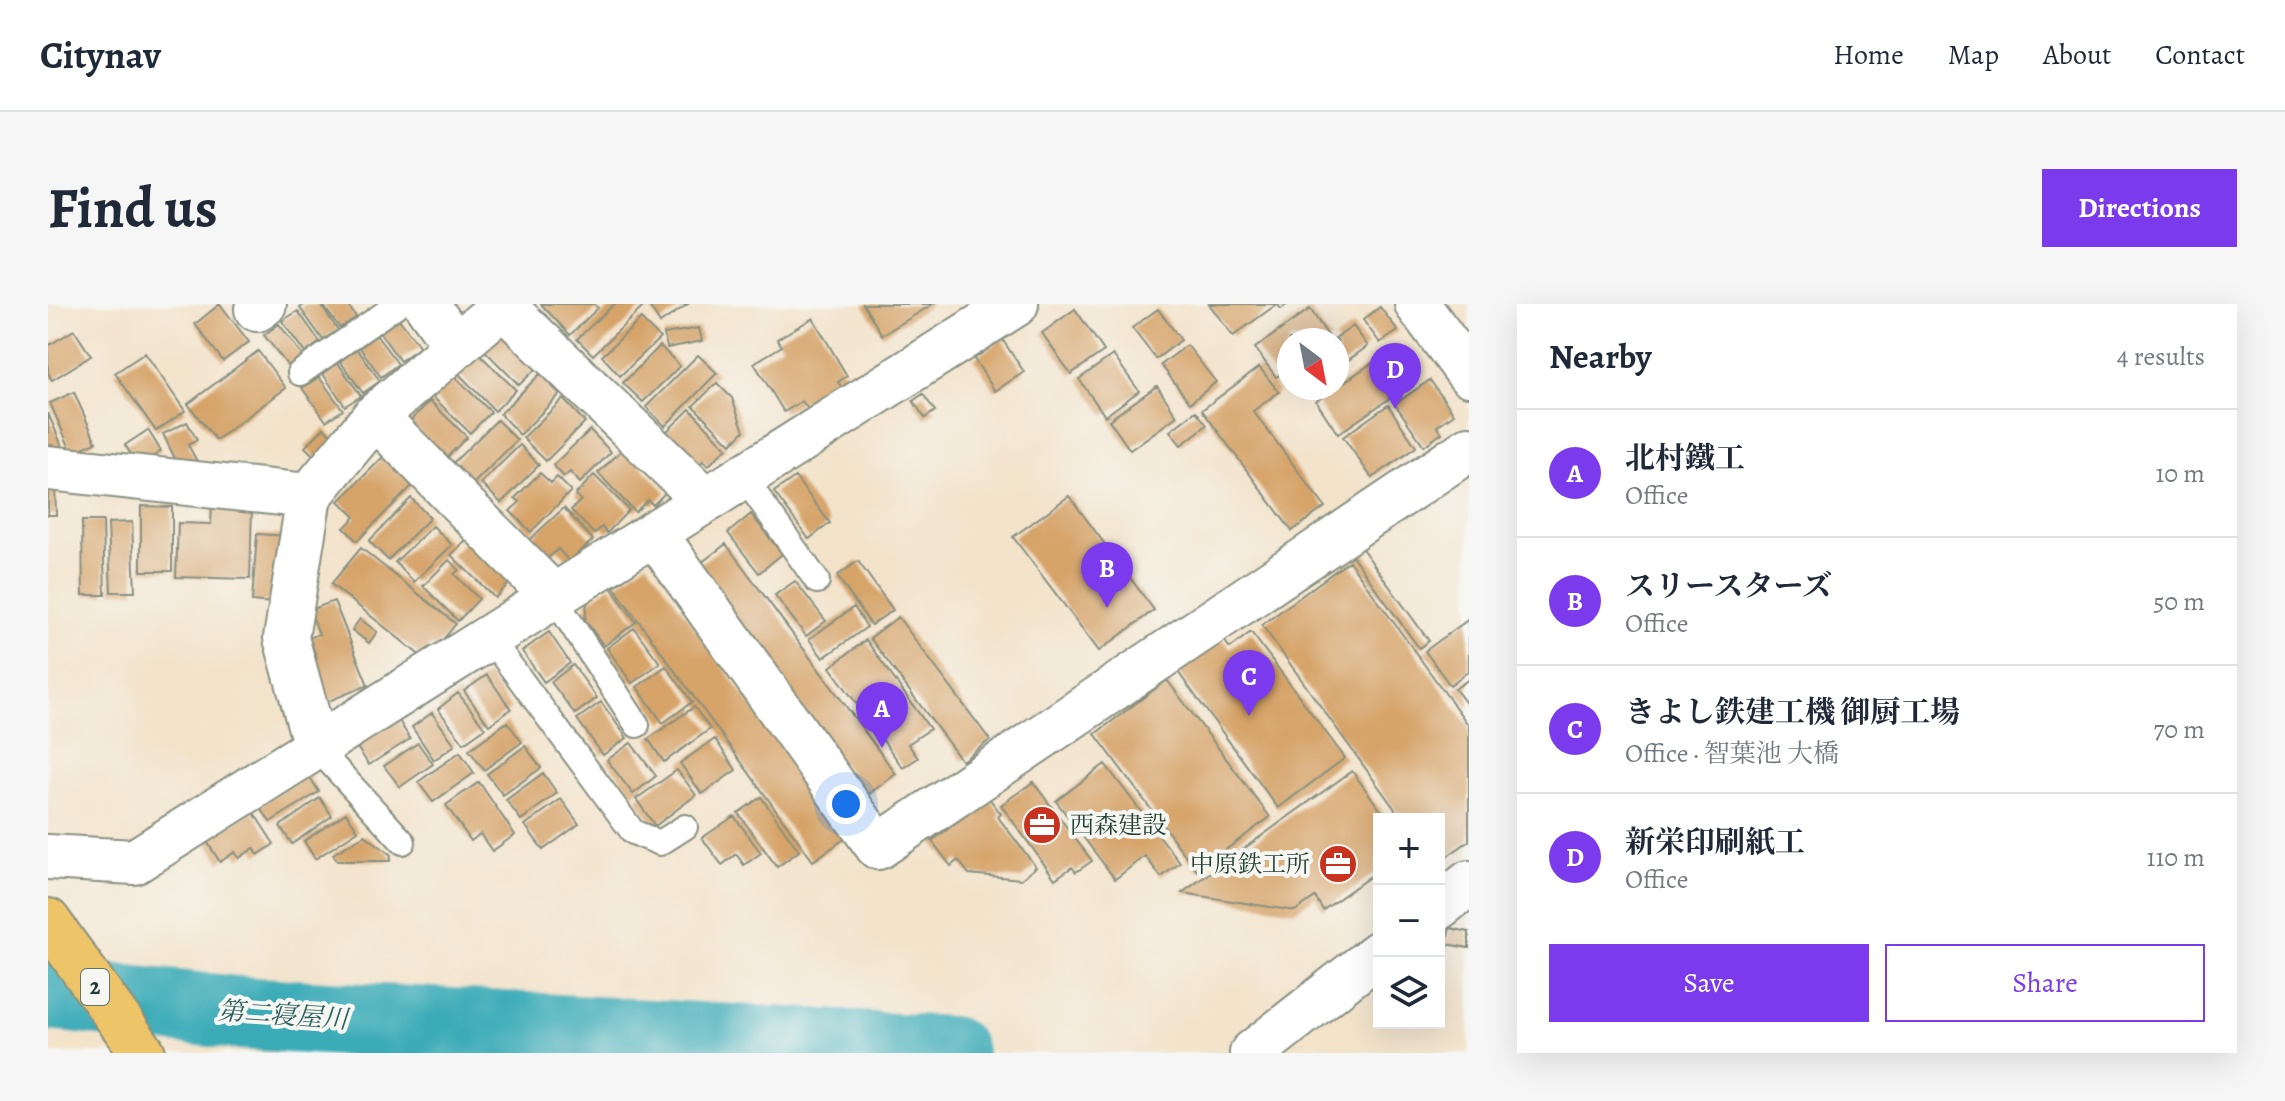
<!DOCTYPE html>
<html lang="en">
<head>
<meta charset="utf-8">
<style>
	:root { --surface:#fff; --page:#f6f6f7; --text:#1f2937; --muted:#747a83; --line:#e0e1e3; --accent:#7c3aed }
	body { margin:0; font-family:Alegreya,"Noto Serif JP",serif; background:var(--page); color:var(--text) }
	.controls { position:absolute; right:24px; bottom:24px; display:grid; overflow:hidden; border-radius:0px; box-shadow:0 8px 32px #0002 }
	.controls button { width:72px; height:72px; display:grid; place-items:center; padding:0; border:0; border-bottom:2px solid var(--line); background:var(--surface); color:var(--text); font:40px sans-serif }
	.compass { position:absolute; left:1229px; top:24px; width:72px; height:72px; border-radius:50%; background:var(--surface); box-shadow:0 8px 32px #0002; rotate:148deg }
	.you { position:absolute; left:798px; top:500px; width:28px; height:28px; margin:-20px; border:6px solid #fff; border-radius:50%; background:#1a73e8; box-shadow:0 0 0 12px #1a73e833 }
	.badge { display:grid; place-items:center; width:52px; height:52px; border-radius:50%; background:var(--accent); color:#fff; font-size:26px; font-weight:700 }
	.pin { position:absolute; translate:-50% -66px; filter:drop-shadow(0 2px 4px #0008) }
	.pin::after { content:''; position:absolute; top:42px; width:28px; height:24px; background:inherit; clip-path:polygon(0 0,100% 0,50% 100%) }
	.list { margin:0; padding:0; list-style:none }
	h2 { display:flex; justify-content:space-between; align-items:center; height:104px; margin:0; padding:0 32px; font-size:34px }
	h2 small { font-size:26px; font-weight:400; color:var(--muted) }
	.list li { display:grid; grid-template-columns:52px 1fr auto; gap:24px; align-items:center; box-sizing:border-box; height:128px; padding:0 32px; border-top:2px solid var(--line) }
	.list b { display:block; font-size:30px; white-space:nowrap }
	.list p { margin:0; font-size:26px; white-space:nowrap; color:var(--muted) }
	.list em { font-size:26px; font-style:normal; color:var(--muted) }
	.actions { display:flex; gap:16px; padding:24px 32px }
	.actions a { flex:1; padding:18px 0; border:2px solid var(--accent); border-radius:0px; text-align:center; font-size:28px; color:var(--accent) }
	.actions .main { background:var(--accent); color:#fff }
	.icon { flex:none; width:44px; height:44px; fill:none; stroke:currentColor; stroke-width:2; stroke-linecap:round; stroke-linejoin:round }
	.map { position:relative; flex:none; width:1421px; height:749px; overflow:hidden; border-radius:0px }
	header { display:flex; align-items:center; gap:48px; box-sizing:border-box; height:112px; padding:0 40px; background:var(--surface); border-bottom:2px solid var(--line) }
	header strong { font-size:38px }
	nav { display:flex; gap:44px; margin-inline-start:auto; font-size:28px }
	.intro { display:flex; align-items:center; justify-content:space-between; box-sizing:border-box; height:192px; padding:0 48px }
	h1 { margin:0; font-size:56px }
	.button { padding:20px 36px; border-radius:0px; background:var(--accent); color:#fff; font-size:28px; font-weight:700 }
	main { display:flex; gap:48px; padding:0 48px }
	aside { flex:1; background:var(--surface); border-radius:0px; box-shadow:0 8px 32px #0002 }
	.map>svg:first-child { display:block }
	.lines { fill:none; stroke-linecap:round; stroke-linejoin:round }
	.river { stroke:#3babb7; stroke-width:74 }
	.building { fill:#d6a367 }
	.service-casing { stroke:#899080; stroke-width:28 }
	.minor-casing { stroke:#899080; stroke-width:48 }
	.tertiary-casing { stroke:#899080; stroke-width:48 }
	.primary-casing { stroke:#899080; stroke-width:48 }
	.service { stroke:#fff; stroke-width:24 }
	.minor { stroke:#fff; stroke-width:44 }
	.tertiary { stroke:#fff; stroke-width:44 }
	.primary { stroke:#eec469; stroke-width:44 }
	.labels { text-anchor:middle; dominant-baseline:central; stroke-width:8; stroke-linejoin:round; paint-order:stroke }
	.shield { fill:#f6f6f2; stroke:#60746d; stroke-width:2 }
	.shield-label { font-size:22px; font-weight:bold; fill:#1f3d34 }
	.poi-label { font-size:24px; fill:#1f3d34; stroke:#f6f6f2; text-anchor:start }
	.water-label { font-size:26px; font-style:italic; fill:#275e5b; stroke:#f6f6f2 }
</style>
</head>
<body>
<header>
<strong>Citynav</strong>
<nav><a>Home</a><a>Map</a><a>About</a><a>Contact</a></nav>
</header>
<div class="intro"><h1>Find us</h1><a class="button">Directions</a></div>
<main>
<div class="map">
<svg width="1421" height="749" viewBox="0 0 1421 749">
	<rect width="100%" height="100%" fill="#f6f6f2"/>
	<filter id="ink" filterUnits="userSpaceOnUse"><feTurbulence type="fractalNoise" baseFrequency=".0125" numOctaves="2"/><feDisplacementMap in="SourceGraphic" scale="16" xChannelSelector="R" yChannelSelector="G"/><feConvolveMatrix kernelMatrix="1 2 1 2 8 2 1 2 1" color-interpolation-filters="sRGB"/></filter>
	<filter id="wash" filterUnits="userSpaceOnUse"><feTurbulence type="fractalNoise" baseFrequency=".006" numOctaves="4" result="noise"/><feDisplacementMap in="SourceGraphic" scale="32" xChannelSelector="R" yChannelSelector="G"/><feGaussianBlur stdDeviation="1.8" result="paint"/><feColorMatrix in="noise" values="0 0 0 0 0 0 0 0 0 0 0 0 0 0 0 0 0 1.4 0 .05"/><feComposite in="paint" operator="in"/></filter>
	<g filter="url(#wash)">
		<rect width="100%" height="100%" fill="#f3e3cb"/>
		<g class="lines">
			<!-- river -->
			<path class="river" d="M0,690L191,709L902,749"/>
		</g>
		<g id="blocks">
			<!-- building -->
			<path class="building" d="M172,0L201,38L175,57L147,20Z
				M257,0H272L290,26L275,36L252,4Z
				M274,0H299L308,13L292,24Z
				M493,0H546L550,4L522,31Z
				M566,0H592L595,3L545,51L529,35Z
				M600,0H640L612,19Z
				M815,0H885L834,31Z
				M1161,0H1240L1233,5L1229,0L1185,32Z
				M1332,3L1350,27L1332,39L1315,16Z
				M1027,5L1056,47L1023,70L994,29Z
				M1110,5L1133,36L1108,55L1084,24Z
				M1262,5L1283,36H1241V76L1236,68L1228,73L1207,44Z
				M250,7L272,38L257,49L234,17Z
				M765,14L799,72L790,78L794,84L760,105L754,97L736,108L706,59L734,42L729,35Z
				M351,15L372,43L352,57L332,29Z
				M593,15L612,34L572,72L554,52Z
				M231,20L254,51L240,62L216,31Z
				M1305,22L1320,42L1289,64V36H1285Z
				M455,24L492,61L471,81L434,44Z
				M651,24L654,37L619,44L616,30Z
				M26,26L43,52L4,76L0,69V42Z
				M328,31L350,60L333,73L312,44Z
				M954,35L976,68L947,87L926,55Z
				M1139,41L1168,78L1142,99L1113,61Z
				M612,42L632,62L595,98L575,79Z
				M309,45L332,77L315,89L292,57Z
				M210,47L238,84L168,136L140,100Z
				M97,49L137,107L108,127L67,69Z
				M430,49L468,86L447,107L410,69Z
				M650,51L669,69L617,122L598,103Z
				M1065,51L1091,87L1057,112L1031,75Z
				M1336,51L1358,83L1290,130L1268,97Z
				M290,59L313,92L297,102L275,70Z
				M1211,63L1231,88L1205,107L1277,203L1244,227L1154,106Z
				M492,70L512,90L472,131L452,110Z
				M405,71L443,108L422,129L384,92Z
				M271,73L295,106L278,117L254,84Z
				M1382,76L1406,110L1389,122L1394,129L1376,142L1347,100Z
				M669,79L684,94L696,127L683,140L645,102Z
				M1109,82L1129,112L1082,146L1061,116Z
				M26,88L48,138L24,149L2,99Z
				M875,90L887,107L877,114L865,97Z
				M515,95L537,118L498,157L475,134Z
				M382,97L419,133L398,154L361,118Z
				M1340,101L1368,143L1324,174L1295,133Z
				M642,105L679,144L660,162L655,157L650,162L617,129Z
				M1148,107L1159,121L1133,141L1122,127Z
				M0,109L14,142L0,148Z
				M449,116L469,136L424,181L403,161Z
				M139,118L149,136L140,141L150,159L133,167L115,130Z
				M276,124L293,140L273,159L257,143Z
				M100,126L113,147L91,162L77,141Z
				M542,126L563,148L532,179L522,168L516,173L505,161Z
				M472,141L491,161L453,199L433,179Z
				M576,144L618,188L605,201L600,196L587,208L550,169Z
				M340,148L369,177L309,237L296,224L307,213L291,197Z
				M492,169L503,179L509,173L523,187L483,228L462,207L472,198L467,194Z
				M546,171L581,206L559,229L554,223L546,230L523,206L533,196L527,191Z
				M747,173L782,219L761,235L726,188Z
				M7,179L8,211H0V180Z
				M1021,192L1106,306L1051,347L965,233Z
				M363,194L382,214L340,256L321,237Z
				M164,200L204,201L202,275L128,273L130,219L163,220Z
				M93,202L124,203V267H93Z
				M516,204L545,236L521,257L510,245L498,256L480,237Z
				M703,210L734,250L711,269L680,229Z
				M34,217H55L57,291H35Z
				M84,218L87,288H63L60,219Z
				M385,222L404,241L366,278L347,258Z
				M209,230L241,232L235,300L204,297Z
				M423,231L467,273L447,294L403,251Z
				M1310,239L1381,337L1371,344L1300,246Z
				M678,240L848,470L818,492L649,262Z
				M313,244L408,320L388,344L383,342L374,353L283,280Z
				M401,256L411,266L406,270L431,295L410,317L375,282Z
				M810,257L845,306L823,321L789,272Z
				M1301,257L1421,422V537L1391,558V515H1354L1214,321Z
				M599,258L799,533L765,557L566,283Z
				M747,277L778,317L758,332L727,291Z
				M562,282L588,318L556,342L537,316L539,299Z
				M286,297L320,381L276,399L260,358L269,354L261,334L271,330L262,306Z
				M806,303L819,323L775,354L761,335Z
				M850,313L942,436L914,457L822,334Z
				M312,315L329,328L321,339L304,326Z
				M1421,315V367L1402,381L1377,347Z
				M586,324L612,359L584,379L559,344Z
				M501,328L522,359L496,378L474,347Z
				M1203,328L1297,454L1230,504L1130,368L1175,335L1182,344Z
				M818,336L882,425L860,440L870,454L855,464L782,363Z
				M525,361L549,394L527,410L503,378Z
				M618,362L644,398L615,419L589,383Z
				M439,371L463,405L441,421L416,387Z
				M1421,375V403L1407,385Z
				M1119,376L1222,513L1149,567L1047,430Z
				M410,389L437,424L416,439L390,405Z
				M553,398L579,434L555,451L529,415Z
				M646,403L662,425L616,458L600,435Z
				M384,409L407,441L386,456L364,423Z
				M350,415L362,435L321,461L308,442Z
				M459,418L474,438L436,466L421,446Z
				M667,435L688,466L654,490L632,459Z
				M370,439L385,460L352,483L336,462Z
				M583,439L608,472L585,490L559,456Z
				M477,442L493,464L455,491L439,470Z
				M412,448L426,469L385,498L370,478Z
				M1057,460L1132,559L1113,573L1097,552L1067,575L1008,497Z
				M629,466L648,491L607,522L588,495Z
				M1304,467L1339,515H1331V566L1275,606L1267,593L1247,607L1134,589Z
				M495,469L509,489L473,516L458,496Z
				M260,470L271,488L222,518L211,501Z
				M431,478L467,531L444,547L432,530L423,537L398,501Z
				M985,478L1044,557L1028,568L1024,563L1007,575L953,501Z
				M713,493L751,547L729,563L690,509Z
				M272,494L284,512L244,540L232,522Z
				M941,494L953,510L950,513L988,563L973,575L921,570L910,556L903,562L884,537Z
				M513,495L531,520L495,546L477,521Z
				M204,506L226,540L210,551L206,544L191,554L187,548L172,558L158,536Z
				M298,509L310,527L267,555L256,537Z
				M686,512L713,549L696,561L688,550L674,561L654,534Z
				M317,531L343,551L342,557H289L285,550Z
				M1402,624L1421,628V644L1398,640Z"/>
		</g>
	</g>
	<g filter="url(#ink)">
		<use href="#blocks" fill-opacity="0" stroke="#899080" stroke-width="2"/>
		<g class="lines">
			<!-- service casing -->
			<g class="service-casing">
				<path id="service" d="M252,69L350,0
					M695,172L769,277
					M505,292L589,421
					M441,333L585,528L612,539L637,523
					M268,443L355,538"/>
			</g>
			<!-- minor casing -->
			<g class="minor-casing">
				<path id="minor" d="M378,0L408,42
					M457,0L327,112L261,192L238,334L268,443L968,0
					M1369,0L1421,70
					M455,2L657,196
					M209,5L216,0
					M327,112L505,292
					M0,164L261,192
					M606,229L830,543L1421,145
					M0,553L86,558L268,443"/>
			</g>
			<!-- tertiary casing -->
			<g class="tertiary-casing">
				<path id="tertiary" d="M1391,603L1421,579
					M1204,749L1331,649"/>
			</g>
			<!-- primary casing -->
			<g class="primary-casing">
				<path id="primary" d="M0,617L95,749"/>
			</g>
			<!-- service -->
			<use href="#service" class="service"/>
			<!-- minor -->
			<use href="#minor" class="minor"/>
			<!-- tertiary -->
			<use href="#tertiary" class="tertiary"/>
			<!-- primary -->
			<use href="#primary" class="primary"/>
		</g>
	</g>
	<!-- icons -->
	<defs>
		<g id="office-disc" transform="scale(2)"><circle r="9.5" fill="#c8321e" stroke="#f6f6f2"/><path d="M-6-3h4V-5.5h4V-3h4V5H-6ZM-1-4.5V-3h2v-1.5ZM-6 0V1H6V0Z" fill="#fff"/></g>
	</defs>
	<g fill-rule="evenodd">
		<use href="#office-disc" x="994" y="521"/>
		<use href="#office-disc" x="1290" y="560"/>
	</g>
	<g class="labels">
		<!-- shield labels -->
		<rect class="shield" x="33" y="665" width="28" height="36" rx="6"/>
		<g class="shield-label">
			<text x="47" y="683">2</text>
		</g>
		<!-- poi labels -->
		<g class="poi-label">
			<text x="1022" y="521">西森建設</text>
			<text x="1262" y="560" text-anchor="end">中原鉄工所</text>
		</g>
		<!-- water labels -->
		<g class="water-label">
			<text transform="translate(235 711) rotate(4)">第二寝屋川</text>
		</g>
	</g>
</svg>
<div class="controls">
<button>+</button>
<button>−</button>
<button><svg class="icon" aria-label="layers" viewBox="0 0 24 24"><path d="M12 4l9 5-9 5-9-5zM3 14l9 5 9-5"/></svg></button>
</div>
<svg class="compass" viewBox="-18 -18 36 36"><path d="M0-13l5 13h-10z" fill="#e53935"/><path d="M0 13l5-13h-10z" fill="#747a83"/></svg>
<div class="you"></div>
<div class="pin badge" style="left:834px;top:444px">A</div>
<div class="pin badge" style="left:1059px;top:304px">B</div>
<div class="pin badge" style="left:1201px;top:412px">C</div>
<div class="pin badge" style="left:1347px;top:105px">D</div>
</div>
<aside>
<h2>Nearby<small>4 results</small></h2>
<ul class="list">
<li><span class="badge">A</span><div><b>北村鐵工</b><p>Office</p></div><em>10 m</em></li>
<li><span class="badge">B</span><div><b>スリースターズ</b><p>Office</p></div><em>50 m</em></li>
<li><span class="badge">C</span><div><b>きよし鉄建工機 御厨工場</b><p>Office · 智葉池 大橋</p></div><em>70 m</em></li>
<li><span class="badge">D</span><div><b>新栄印刷紙工</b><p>Office</p></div><em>110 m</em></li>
</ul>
<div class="actions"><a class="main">Save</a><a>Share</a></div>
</aside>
</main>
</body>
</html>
